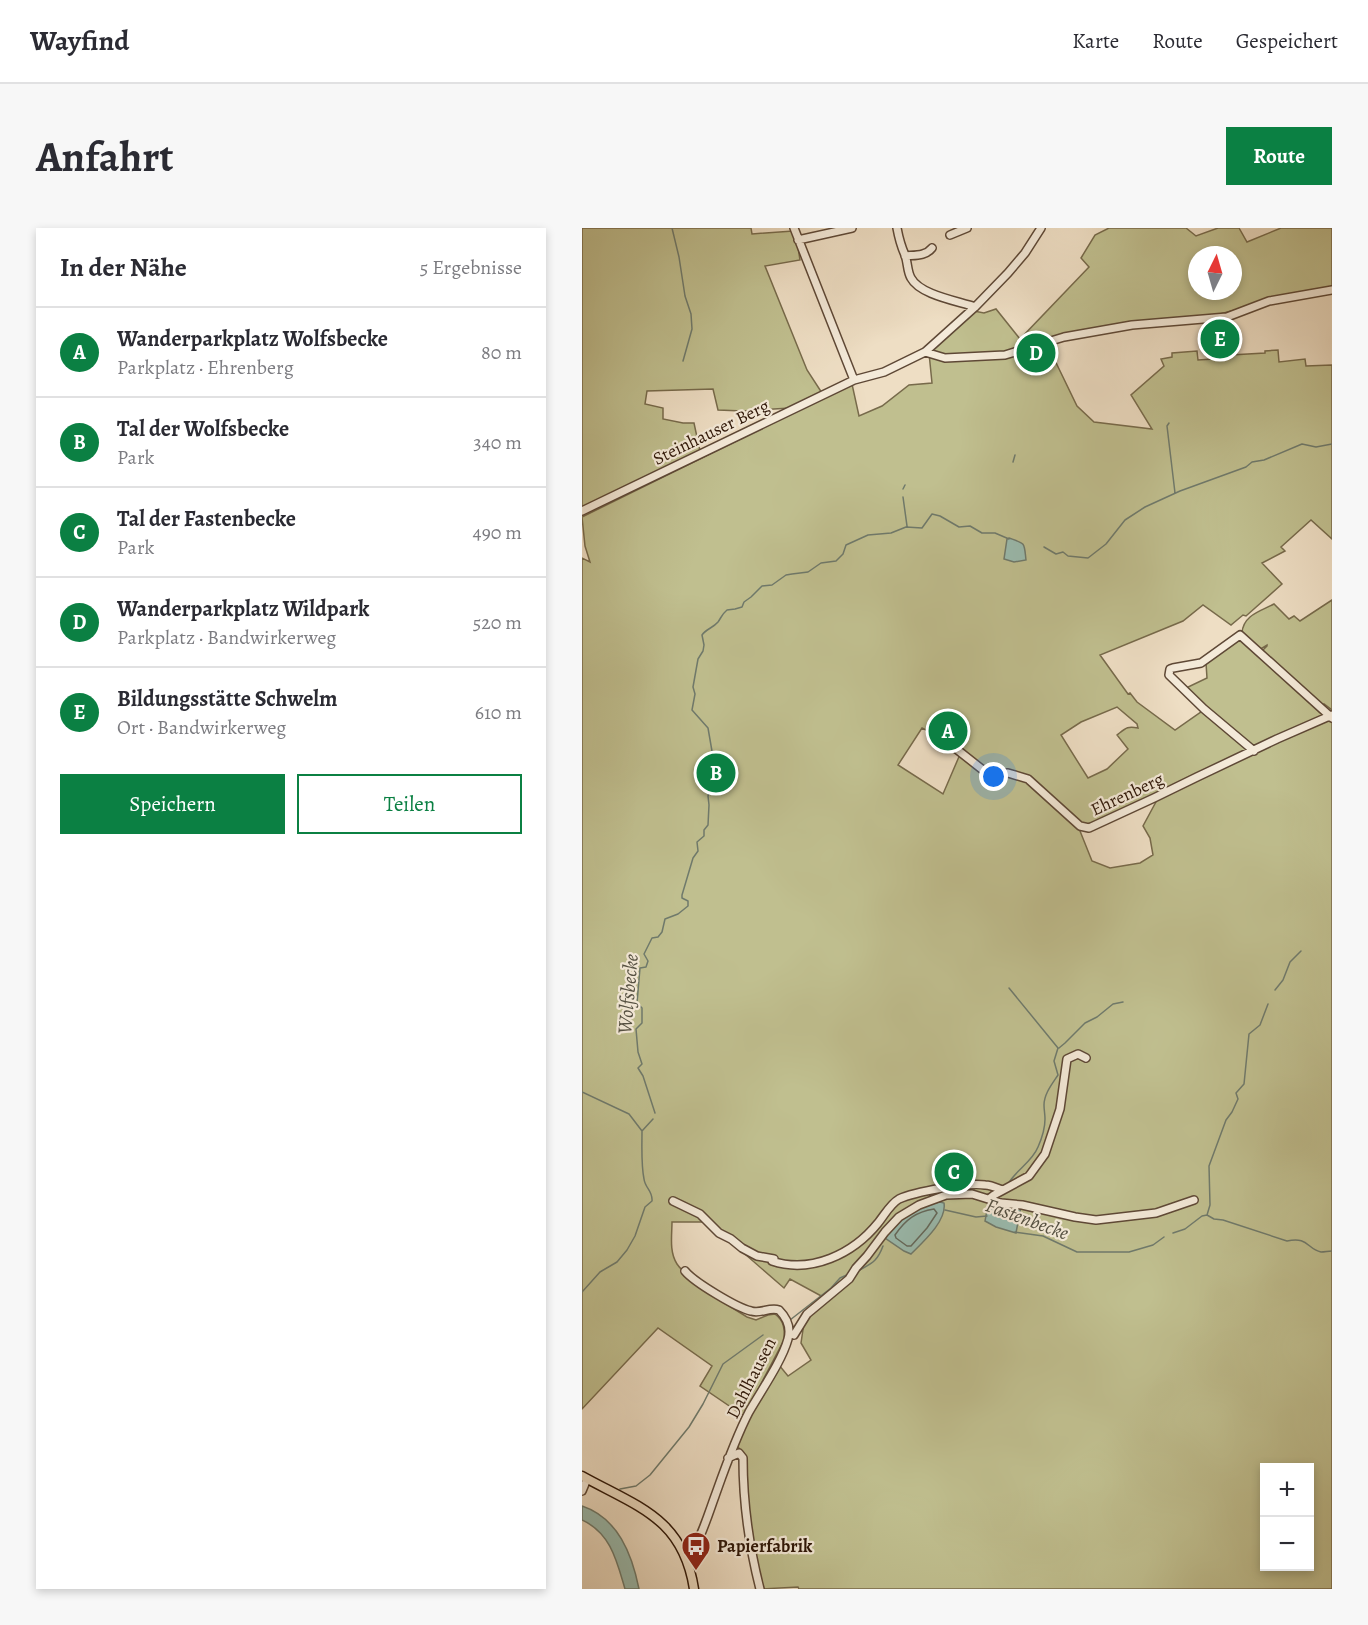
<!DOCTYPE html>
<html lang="de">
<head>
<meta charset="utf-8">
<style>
	:root { --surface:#fff; --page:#f7f7f7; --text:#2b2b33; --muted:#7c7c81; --line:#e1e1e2; --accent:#0b8043 }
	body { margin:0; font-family:Alegreya,serif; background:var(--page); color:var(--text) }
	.controls { position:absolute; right:18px; bottom:18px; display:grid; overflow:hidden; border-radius:0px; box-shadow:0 3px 9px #0003 }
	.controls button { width:54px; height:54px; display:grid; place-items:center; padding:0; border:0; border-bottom:2px solid var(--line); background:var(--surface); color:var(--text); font:30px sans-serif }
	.compass { position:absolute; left:606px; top:18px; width:54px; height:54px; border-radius:50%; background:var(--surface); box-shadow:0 3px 9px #0003; rotate:5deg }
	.you { position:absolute; left:412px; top:549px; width:21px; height:21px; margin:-15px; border:4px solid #fff; border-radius:50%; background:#1a73e8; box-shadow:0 0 0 9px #1a73e833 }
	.badge { display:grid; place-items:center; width:39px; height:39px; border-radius:50%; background:var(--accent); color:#fff; font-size:20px; font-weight:700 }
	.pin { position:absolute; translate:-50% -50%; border:3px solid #fff; box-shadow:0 2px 6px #0006 }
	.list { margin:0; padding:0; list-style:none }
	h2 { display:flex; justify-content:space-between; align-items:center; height:78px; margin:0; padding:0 24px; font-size:26px }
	h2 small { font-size:20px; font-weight:400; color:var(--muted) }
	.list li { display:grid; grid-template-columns:39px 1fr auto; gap:18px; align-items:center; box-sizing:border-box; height:90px; padding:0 24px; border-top:2px solid var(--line) }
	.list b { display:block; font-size:22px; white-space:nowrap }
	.list p { margin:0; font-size:20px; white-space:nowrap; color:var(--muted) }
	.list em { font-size:20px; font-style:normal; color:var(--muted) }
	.actions { display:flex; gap:12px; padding:18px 24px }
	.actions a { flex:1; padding:14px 0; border:2px solid var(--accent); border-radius:0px; text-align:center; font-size:21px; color:var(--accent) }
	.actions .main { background:var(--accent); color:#fff }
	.map { position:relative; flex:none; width:750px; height:1361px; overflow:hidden; border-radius:0px }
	header { display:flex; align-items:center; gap:36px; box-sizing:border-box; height:84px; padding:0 30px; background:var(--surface); border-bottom:2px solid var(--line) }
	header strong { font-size:28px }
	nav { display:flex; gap:33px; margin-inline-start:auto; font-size:21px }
	.intro { display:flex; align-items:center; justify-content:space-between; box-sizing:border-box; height:144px; padding:0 36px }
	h1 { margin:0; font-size:42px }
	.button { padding:15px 27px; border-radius:0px; background:var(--accent); color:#fff; font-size:21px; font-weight:700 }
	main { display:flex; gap:36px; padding:0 36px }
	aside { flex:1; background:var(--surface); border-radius:0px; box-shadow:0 3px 9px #0003 }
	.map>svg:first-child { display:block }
	.green { fill:#c0bf8f; stroke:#776a4b; stroke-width:1.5; fill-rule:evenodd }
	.water { fill:#9abcb0; stroke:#6f7a6c; stroke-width:1.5 }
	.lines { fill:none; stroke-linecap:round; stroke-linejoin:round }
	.shore { stroke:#64695c; stroke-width:1.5 }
	.stream { stroke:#6f7a6c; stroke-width:1.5 }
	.minor-casing { stroke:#5e4836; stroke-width:10 }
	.major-casing { stroke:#2e1607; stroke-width:11 }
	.minor { stroke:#f4ead9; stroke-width:7 }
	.major { stroke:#eedec4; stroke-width:8 }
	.labels { text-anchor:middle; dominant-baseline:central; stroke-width:4.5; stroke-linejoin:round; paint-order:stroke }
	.street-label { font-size:18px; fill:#2e1607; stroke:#f4ead9 }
	.poi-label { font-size:18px; font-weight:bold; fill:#2e1607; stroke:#f4ead9; text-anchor:start }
	.water-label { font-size:20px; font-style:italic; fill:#545042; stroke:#f4ead9 }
</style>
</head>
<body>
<header>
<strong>Wayfind</strong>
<nav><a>Karte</a><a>Route</a><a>Gespeichert</a></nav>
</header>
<div class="intro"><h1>Anfahrt</h1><a class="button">Route</a></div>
<main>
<aside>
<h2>In der Nähe<small>5 Ergebnisse</small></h2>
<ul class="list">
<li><span class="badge">A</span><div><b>Wanderparkplatz Wolfsbecke</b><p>Parkplatz · Ehrenberg</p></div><em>80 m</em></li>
<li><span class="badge">B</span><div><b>Tal der Wolfsbecke</b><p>Park</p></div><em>340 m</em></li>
<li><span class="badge">C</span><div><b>Tal der Fastenbecke</b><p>Park</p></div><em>490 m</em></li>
<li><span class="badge">D</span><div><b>Wanderparkplatz Wildpark</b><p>Parkplatz · Bandwirkerweg</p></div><em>520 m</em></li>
<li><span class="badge">E</span><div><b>Bildungsstätte Schwelm</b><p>Ort · Bandwirkerweg</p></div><em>610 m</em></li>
</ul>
<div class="actions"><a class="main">Speichern</a><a>Teilen</a></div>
</aside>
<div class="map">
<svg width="750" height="1361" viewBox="0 0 750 1361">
	<rect width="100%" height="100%" fill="#eedec4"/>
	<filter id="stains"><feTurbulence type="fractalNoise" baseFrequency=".00333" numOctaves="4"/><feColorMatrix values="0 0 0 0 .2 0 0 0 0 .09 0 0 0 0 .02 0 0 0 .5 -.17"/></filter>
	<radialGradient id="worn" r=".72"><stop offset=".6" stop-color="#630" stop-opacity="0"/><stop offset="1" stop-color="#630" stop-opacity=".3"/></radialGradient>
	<!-- green -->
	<path class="green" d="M0,0H169L170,6L211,3L215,13L218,32L183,38L225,142L240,165L208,180L161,183L136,182L131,161L65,163L63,176L81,180V191L101,195H112L118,223L0,281Z
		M527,0H604L614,8L636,0H657L665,14L699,0H750V61L711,67L630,88L562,94L465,116L495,178L512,194L570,201L549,167L582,138L579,131L590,129V125L615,123L616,132L631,131V128L683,125V123L696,122L697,134L723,131L724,138L750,137V311L729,292L699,319L703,323L680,335L700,356L664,388L661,387L649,397L621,377L601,393L518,427L546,466L548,465L555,474L593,502L623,481L604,460L625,450L624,435L657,409L677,426L685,418V417L677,422L660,405C661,387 679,383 692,376L707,391L712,388L718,393L750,372V482L742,476L739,478L744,488L675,522L750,488V1361H217L216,1359L178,1361L169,1323L162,1229L154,1215L197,1137L206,1148L229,1132L219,1115L222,1095L243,1070L208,1051L202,1060L126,994H90C90,1007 87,1024 95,1036C100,1044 110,1050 117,1056L115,1058L165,1089L174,1092L186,1087L193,1086C202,1093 203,1101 202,1112L162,1188L118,1158L130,1138L76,1100L0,1181V330L8,334L3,318L0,289L270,156L277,188L300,178L327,157L350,155L347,125L392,83L402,85L414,81L438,111L507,39L499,30L513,7ZM615,27H651V63H615ZM535,479L555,496L556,500C545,498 544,500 535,507L546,521L525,541L506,550L479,507L499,494ZM340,500L352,506L379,524L361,566L316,537ZM575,572L561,598L568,610L571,627L558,635L528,640L510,633L496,598L510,597ZM682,1240H728V1338H682Z"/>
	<!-- water -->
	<path class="water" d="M427,310C444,316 442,314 444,332L432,334L422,331L425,311Z
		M407,971L439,978L434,1005L414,999L403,993Z
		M358,974L362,975C365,993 341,1014 329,1026L322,1023L303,1010L314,995L335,978Z
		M0,1278C36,1290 50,1326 57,1361H43C35,1334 29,1305 0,1292Z"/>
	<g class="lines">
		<!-- shore -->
		<path class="shore" d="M352,981L355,985L345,1000L329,1018H325L314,1010L313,1007C324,991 334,984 352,981Z"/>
		<!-- stream -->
		<path class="stream" d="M90,0L97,29L103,68L109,86L110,101L101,133
			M587,195L585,198L593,265
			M431,234L433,227
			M321,261L323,257
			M321,269L325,298
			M462,319L474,326L481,324L486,328L506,330L524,316L543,292L563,279L598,263L664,239L670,234L682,232L720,216L734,219L750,216
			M693,762L701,752L708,734L719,723
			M477,820L483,815L503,795L515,789L531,776L541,774
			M0,864L47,886L60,903
			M73,885L61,848L56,840L60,836L56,824L54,801L60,795V780L55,775L58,740L64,739L66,733L62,726L70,710L76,709L80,704L83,691L96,686L106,678V673L100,670V667L111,630L116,623L115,614L122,608V602L126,597L127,577L126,568L133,546L134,535L131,529L126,500L110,482L113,466L111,459L116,431L121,423L122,417L120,407C124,401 131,400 136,394C139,390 140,386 145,382L153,381L160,379L162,374L169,369L180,358L190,357L204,347L210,346L226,344L239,335L254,333L261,326L264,317L286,307L309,305L324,299L340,300L350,286L358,288L377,299L388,298L400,305H413L427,311
			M426,956C434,942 450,934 456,919C460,910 463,901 463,891C463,886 462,882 462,877C462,866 470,856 476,847L472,833L476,820L427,760
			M363,982L394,989L405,988
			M625,987L628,977L627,938L644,892L650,884L656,871L654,865L662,856L667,806L678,797L686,776
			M433,1004L461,1008L495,1024H547L571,1017L582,1009
			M591,1005L603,1001L620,988L625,987L632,991L641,992L705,1013C726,1008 725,1021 739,1024C743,1024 746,1023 750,1023
			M276,1043C290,1035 295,1034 301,1018
			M0,1064L18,1044L35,1034L45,1022L53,1008L63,979L70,973C71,963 63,960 62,951C59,936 60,919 60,903L71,891
			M208,1092L249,1060L258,1050L267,1046
			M38,1261L54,1258L68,1247L107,1199L121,1176L141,1136L181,1107"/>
		<!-- minor casing -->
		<g class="minor-casing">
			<path id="minor" d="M212,0L272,152
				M315,0C317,11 319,18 323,27C326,35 325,43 329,50C338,67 376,73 393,79
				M368,7L385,0
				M216,12L270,0
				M323,28C333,27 344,28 350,20
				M343,124L363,130L423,127L482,109L550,97L645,89L687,73L750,62
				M0,283L272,152L302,144L343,124L393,79L426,45L443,25L459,0
				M368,516L406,546L426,545L446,551L498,598L507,600L572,570L615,549L695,511L750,487
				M672,523L622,481L587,447L588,441L591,440L619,435L658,407L750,490
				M407,971L412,967L447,948L463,926L478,881L485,831L496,826L504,830
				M91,973L118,986L137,1005L149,1011L160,1020L175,1028L192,1031
				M190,1031V1033C229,1046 271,1026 296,995C302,988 308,976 317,971C332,964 386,954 403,957C409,957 415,960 420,962
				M103,1043C112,1054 155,1080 169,1083C179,1086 187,1079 197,1082C205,1090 209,1100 206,1111C200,1133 179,1163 167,1184C153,1211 143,1240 133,1268C127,1284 116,1321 104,1330
				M212,1107L225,1086L267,1051L274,1040L285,1028L303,1004L317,989L337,977L364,967L390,966L419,975L440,977L493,989L514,992L574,985L612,972
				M146,1230L157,1225L161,1230C161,1274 167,1318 178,1361
				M0,1263L5,1251"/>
		</g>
		<!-- major casing -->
		<g class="major-casing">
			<path id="major" d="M0,1248C56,1279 101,1290 112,1361"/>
		</g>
		<!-- minor -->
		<use href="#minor" class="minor"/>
		<!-- major -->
		<use href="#major" class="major"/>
	</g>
	<!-- icons -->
	<defs>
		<g id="bus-pin" transform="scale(1.5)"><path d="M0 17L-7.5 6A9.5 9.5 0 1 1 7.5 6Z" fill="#8f2418" stroke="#f4ead9"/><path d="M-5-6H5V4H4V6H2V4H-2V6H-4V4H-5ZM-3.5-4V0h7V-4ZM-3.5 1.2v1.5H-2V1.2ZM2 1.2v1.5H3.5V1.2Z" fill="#fff"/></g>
	</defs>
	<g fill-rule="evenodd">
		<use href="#bus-pin" x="114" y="1318"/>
	</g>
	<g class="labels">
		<!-- street labels -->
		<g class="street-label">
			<text transform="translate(129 204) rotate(-26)">Steinhauser Berg</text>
			<text transform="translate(545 566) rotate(-25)">Ehrenberg</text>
			<text transform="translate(169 1150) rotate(-63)">Dahlhausen</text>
		</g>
		<!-- poi labels -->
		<g class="poi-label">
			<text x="135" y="1318">Papierfabrik</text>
		</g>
		<!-- water labels -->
		<g class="water-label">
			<text transform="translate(46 766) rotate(-85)">Wolfsbecke</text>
			<text transform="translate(445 991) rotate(20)">Fastenbecke</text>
		</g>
	</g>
	<rect width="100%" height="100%" filter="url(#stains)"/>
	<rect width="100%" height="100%" fill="url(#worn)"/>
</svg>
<div class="controls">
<button>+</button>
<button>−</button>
</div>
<svg class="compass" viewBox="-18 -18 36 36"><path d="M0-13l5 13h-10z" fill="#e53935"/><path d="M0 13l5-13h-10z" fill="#7c7c81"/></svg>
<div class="you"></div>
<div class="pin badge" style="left:366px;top:503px">A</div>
<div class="pin badge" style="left:134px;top:545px">B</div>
<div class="pin badge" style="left:372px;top:944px">C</div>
<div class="pin badge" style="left:454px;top:125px">D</div>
<div class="pin badge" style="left:638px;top:111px">E</div>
</div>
</main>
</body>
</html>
